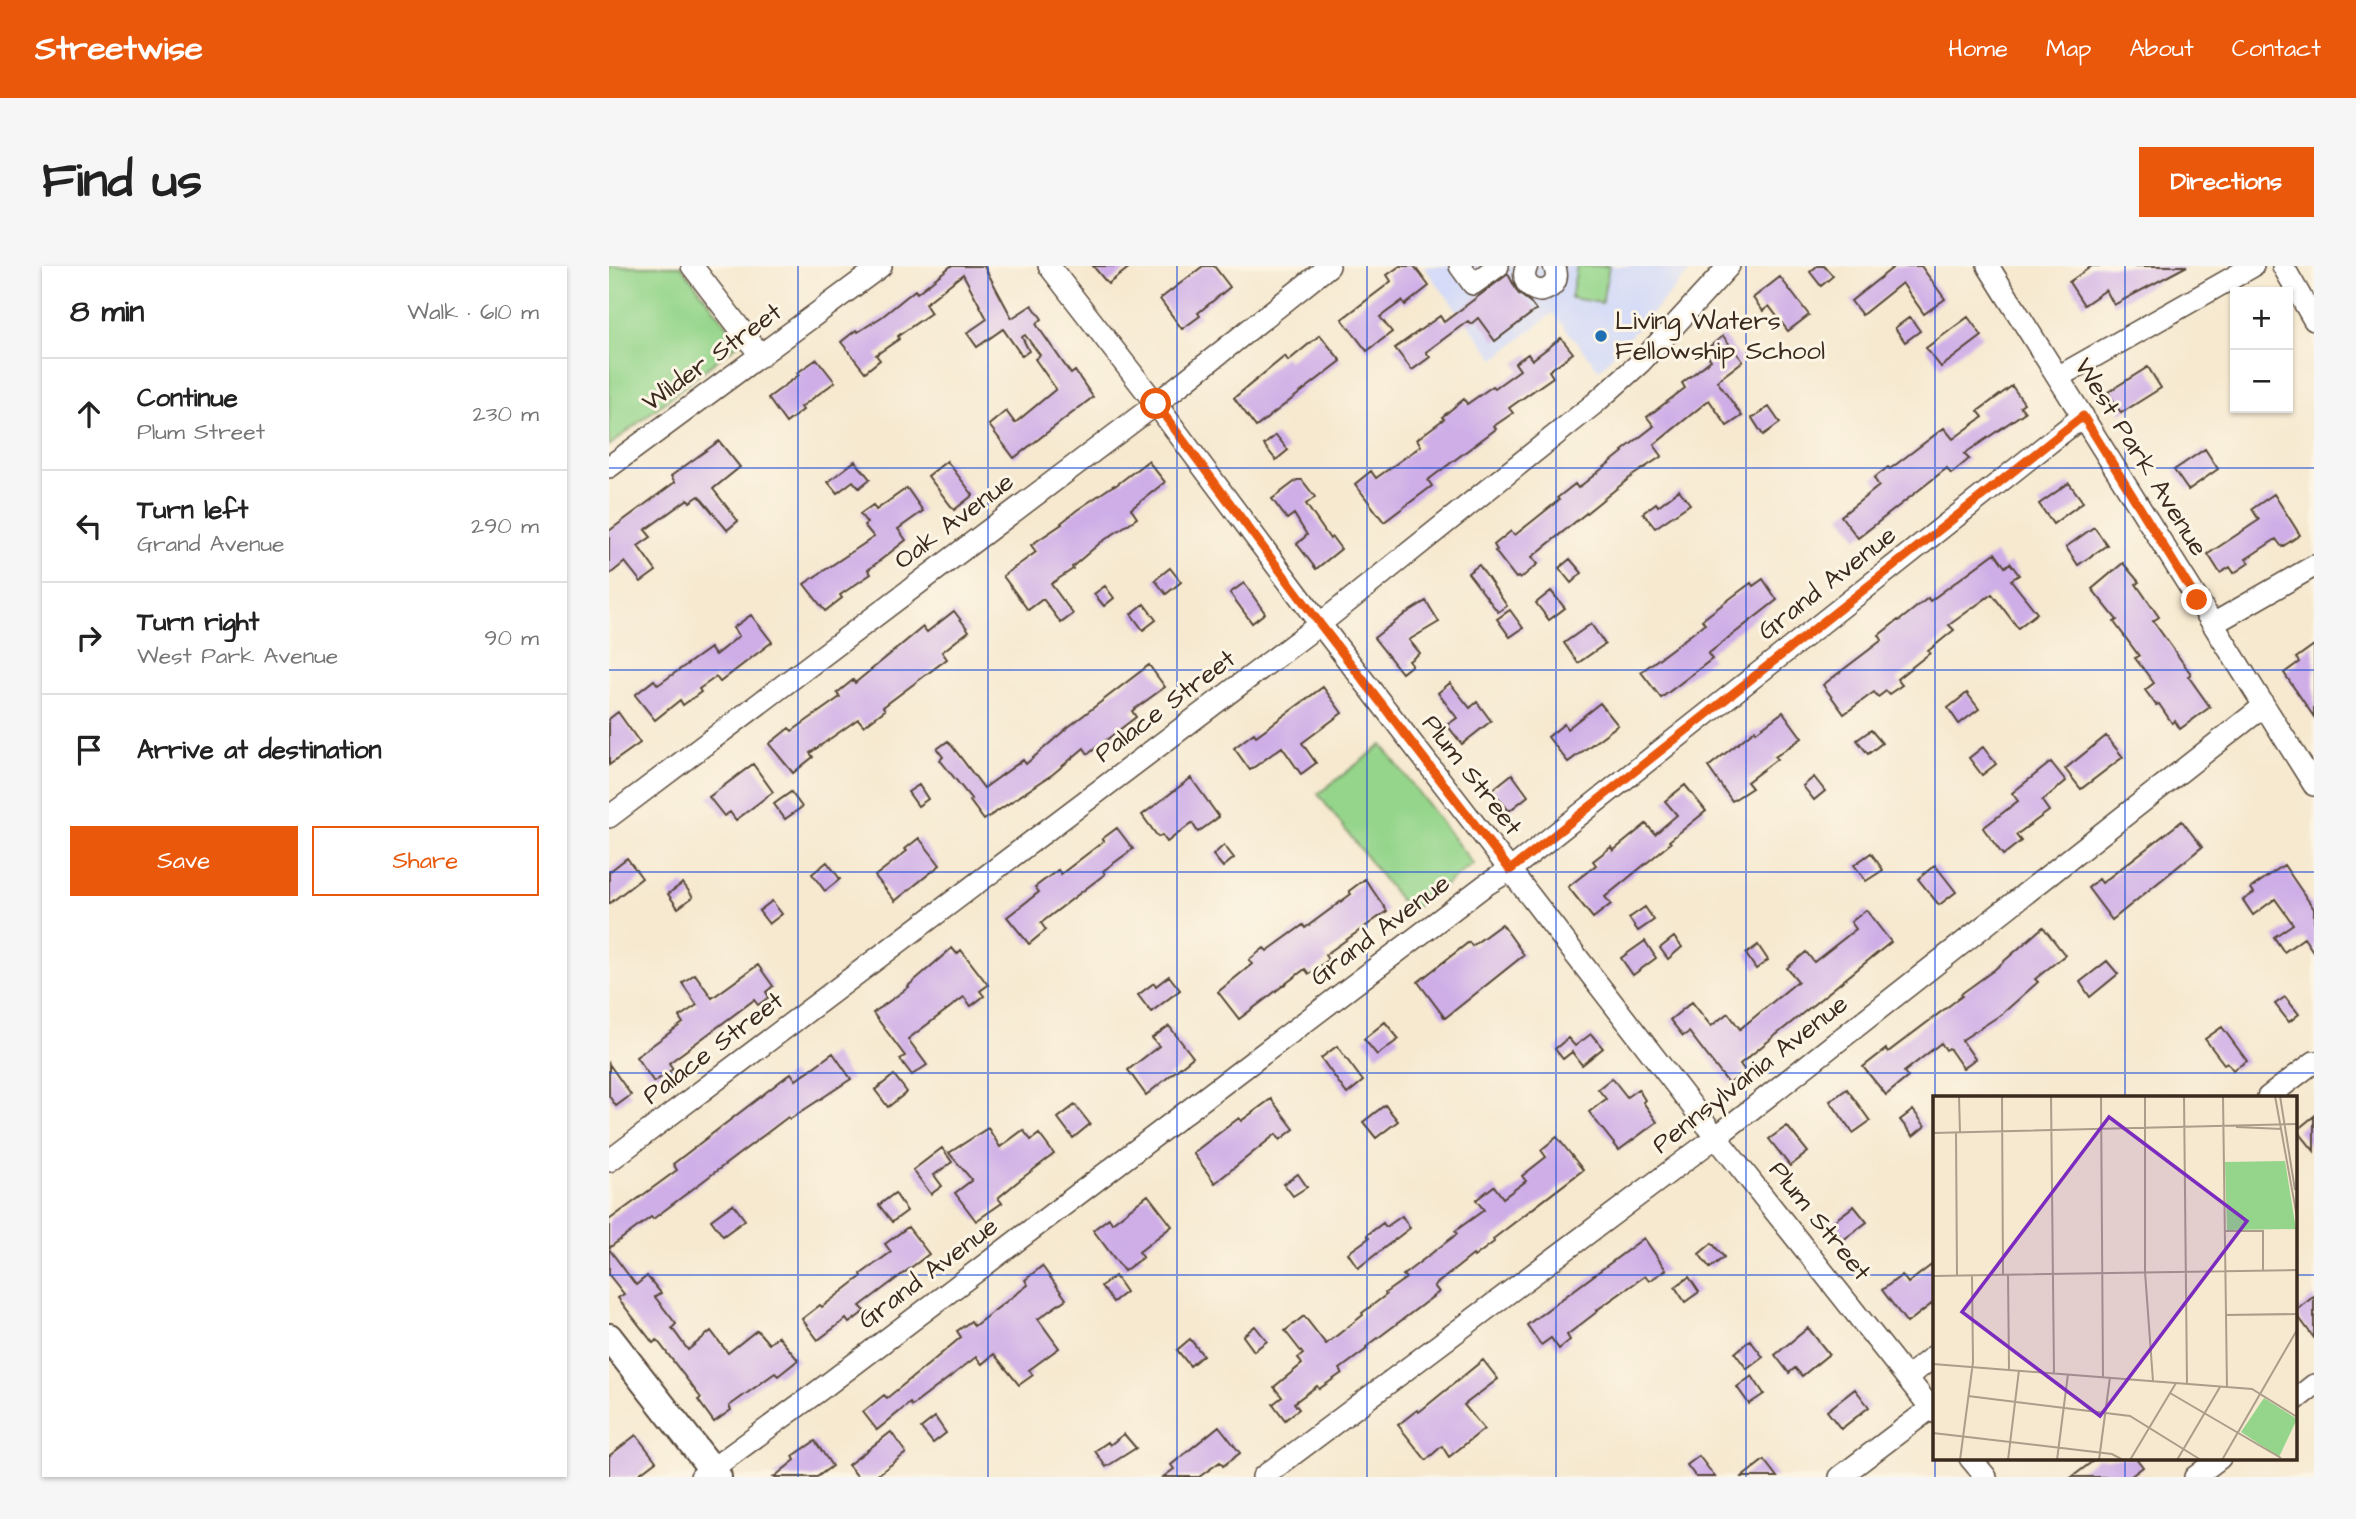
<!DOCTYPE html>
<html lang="en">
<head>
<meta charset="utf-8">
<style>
	:root { --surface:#fff; --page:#f6f6f6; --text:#222; --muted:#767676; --line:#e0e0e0; --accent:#ea580c }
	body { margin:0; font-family:"Architects Daughter",sans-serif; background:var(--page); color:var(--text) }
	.controls { position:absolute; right:21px; top:21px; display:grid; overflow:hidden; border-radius:0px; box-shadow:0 2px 5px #0004 }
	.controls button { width:63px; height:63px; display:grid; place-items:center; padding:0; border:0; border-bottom:2px solid var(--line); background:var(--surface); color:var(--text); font:35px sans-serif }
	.stop { position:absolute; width:21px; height:21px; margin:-16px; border:5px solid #ea580c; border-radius:50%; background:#fff }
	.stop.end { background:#ea580c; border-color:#fff; box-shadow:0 2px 7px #0008 }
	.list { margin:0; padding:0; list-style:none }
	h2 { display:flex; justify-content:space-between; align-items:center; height:91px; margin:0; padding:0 28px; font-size:30px }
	h2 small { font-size:23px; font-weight:400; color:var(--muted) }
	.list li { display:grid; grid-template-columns:46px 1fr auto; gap:21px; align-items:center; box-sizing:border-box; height:112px; padding:0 28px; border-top:2px solid var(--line) }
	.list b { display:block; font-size:26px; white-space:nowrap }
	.list p { margin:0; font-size:23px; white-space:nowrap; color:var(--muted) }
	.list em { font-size:23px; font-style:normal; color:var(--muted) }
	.actions { display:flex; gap:14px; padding:21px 28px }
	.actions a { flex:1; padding:16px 0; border:2px solid var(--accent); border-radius:0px; text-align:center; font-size:24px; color:var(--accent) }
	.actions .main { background:var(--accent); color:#fff }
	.icon { flex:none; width:38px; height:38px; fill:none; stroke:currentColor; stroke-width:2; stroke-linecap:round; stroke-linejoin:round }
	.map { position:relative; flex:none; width:1705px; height:1211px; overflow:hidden; border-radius:0px }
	header { display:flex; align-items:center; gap:42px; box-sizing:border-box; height:98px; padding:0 35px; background:var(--accent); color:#fff }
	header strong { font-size:33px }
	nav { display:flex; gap:38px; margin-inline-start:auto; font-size:24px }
	.intro { display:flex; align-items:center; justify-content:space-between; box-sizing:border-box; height:168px; padding:0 42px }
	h1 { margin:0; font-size:49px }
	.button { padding:18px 32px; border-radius:0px; background:var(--accent); color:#fff; font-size:24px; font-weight:700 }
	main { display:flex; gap:42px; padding:0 42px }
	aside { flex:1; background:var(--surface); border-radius:0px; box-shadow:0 2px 5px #0004 }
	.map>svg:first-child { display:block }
	.built { fill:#d1d9f9 }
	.green { fill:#94d58b; stroke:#688054; stroke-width:2 }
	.building { fill:#cfaee7 }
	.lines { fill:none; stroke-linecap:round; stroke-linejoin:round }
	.minor-casing { stroke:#574739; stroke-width:24 }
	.major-casing { stroke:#574739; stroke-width:30 }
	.minor { stroke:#fff; stroke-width:21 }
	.major { stroke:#fff; stroke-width:26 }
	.route { stroke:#ea580c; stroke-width:9 }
	.grid { fill:none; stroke:#1d4ed8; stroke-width:2; stroke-opacity:0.55 }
	.poi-dot { fill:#1f6fb2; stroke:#fcf5e5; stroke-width:2.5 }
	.labels { text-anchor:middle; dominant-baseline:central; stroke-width:6; stroke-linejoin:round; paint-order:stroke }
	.poi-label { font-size:26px; fill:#3b2a1e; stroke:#fcf5e5; text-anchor:start }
	.street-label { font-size:26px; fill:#3b2a1e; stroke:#fcf5e5 }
	.inset-road { fill:none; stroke:#ab9d89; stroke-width:2 }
	.view { fill:#7b2cbf; fill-opacity:0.15; stroke:#7b2cbf; stroke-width:3.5 }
	.inset-edge { fill:none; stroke:#3b2a1e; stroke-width:3.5 }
</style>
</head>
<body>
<header>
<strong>Streetwise</strong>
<nav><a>Home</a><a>Map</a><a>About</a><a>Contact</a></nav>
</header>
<div class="intro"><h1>Find us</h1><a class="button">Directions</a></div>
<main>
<aside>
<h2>8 min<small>Walk · 610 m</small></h2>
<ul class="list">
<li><svg class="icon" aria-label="ahead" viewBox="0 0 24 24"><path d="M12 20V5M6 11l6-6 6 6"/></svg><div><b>Continue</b><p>Plum Street</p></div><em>230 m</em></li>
<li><svg class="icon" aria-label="left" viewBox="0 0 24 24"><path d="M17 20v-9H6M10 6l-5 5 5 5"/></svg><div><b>Turn left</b><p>Grand Avenue</p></div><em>290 m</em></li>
<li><svg class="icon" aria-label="right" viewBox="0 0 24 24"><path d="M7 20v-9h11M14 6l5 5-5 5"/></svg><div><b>Turn right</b><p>West Park Avenue</p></div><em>90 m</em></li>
<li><svg class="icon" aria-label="arrive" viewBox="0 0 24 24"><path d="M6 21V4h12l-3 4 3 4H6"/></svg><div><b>Arrive at destination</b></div></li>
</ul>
<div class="actions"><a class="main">Save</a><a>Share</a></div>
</aside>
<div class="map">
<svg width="1705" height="1211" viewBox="0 0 1705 1211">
	<rect width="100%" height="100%" fill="#fcf5e5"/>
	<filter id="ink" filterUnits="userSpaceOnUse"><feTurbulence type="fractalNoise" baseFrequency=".0143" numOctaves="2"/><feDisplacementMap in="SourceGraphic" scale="14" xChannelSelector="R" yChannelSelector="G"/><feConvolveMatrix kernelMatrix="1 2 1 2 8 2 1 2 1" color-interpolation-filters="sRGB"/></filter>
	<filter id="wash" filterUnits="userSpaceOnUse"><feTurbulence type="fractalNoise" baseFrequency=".00686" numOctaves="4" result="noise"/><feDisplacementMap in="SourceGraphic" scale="28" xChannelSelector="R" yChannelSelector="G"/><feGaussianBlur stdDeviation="1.57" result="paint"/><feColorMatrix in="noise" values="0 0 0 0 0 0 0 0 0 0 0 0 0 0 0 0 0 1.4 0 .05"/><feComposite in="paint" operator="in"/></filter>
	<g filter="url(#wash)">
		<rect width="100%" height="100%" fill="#f6e9d0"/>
		<!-- built -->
		<path class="built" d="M814,0H1086L990,104L944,47L886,93Z"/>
		<!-- green -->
		<path class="green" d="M0,0H72L131,76L0,180Z
			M968,0H1000L993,37L962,32Z
			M773,479L864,598L800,646L709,528Z"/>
		<g id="blocks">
			<!-- building -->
			<path class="building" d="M342,0H375L403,52L423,39L433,53L427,58L462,108L466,105L484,131L405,192L380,159L397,145L406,157L447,123L426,93L431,89L416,69L413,71L420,85L413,90L394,63L368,81L358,67L378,53L354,8L316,38L322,47L289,70L290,73L267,89L271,94L256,106L232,76L247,64L249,66L274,50L306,24L308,27Z
				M484,0H522L499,18Z
				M594,0H605L621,21L589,47L591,50L573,63L551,33Z
				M791,0H805L820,20L796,39L793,35L771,51L783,66L758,85L733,53L779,18L782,15L778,9Z
				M1208,0H1215L1224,10L1212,20L1201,6Z
				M1286,0H1312L1336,33L1315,48L1293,17L1253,49L1242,35Z
				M1483,0H1578L1505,39L1497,24L1475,39L1460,16Z
				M899,8L909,27L921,36L927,44L886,75L869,52L862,58L859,55L817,86L821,91L803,104L786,82L831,50L835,56Z
				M1171,11L1200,49L1179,65L1160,40L1154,45L1144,32Z
				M1301,51L1311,65L1296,76L1286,62Z
				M1359,51L1373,70L1332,101L1317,82Z
				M711,69L732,95L647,161L625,132L676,90L679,95Z
				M1114,70L1134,95L1108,115L1133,150L1118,160L1100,134L1045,179L1053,190L1023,210L923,291L929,298L911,313L909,311L907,312L886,285L888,284L885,279L902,265L906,269L950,234L948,232L966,218L969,222L1014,186L1013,185L1045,160L1038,151L1076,122L1073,117L1102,94L1095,85Z
				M952,72L964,87L940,105L944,111L900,142L904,147L885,160L887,163L819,214L823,220L775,256L746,218L762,205L767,212L812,180L808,173L835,153L833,151L855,133L858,138L884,120L886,122L911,104L906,97L919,88L923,94Z
				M208,93L226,116L192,141L194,144L177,157L159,132L190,109L188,107Z
				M1539,101L1552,122L1512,147L1499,126Z
				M1403,120L1415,137L1411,140L1416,146L1355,188L1360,193L1342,208L1338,202L1249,272L1232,250L1270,220L1265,212L1279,201L1281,203L1335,162L1344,173L1374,151L1369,145Z
				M1160,141L1171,157L1154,169L1143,152Z
				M667,169L679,184L667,194L655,179Z
				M110,175L131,201L104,223L129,255L118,264L90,230L81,236L79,233L36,264L42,271L29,280L47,305L32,316L16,296L0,309V265L66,216L62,210Z
				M1596,183L1609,203L1579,224L1565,204Z
				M246,195L261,213L250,222L244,215L228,227L219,216Z
				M338,195L364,229L345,244L319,210Z
				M539,195L556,216L522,243L528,252L491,277L463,301L464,303L442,318L464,348L452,357L434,333L419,344L394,310L427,286L422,279L453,258L452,257L468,244L505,219L506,220Z
				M688,214H693L706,231L697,238L721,273L723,271L732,283L707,303L688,278L698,269L685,248L678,253L663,233Z
				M1460,217L1474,236L1444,258L1430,238Z
				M298,222L314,245L289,263L297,274L259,304L262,308L231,329L233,332L216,345L195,318L265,271L255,259L258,257L251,248L264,239L267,244Z
				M1070,224L1081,238L1046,262L1034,247L1047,237L1049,240Z
				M1665,228L1691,269L1673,281L1667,273L1637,293L1640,297L1625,307L1621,301L1611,307L1599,288L1650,254L1643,243Z
				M1485,261L1498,279L1469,299L1457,281Z
				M1386,287L1396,301L1401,297L1410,309L1402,314L1428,347L1409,362L1383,328L1340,359L1345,364L1319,385L1321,387L1288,413L1293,419L1280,428L1277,425L1269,431L1265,426L1235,448L1214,419L1273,374L1270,369L1289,354L1290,355L1319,332L1321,335Z
				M961,293L973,307L962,317L950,302Z
				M1514,297L1530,316L1527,318L1550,351L1544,355L1582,408L1579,410L1601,441L1571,463L1566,455L1563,457L1550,438L1547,439L1536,424L1545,417L1526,392L1530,390L1505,356L1508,354L1483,323Z
				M870,299L898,340L889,346L859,307Z
				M561,302L572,316L557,328L546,314Z
				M1154,313L1168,334L1099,388L1103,393L1052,432L1032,406L1096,358L1093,354L1131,325L1142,317L1144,320Z
				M635,317L656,347L643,357L621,327Z
				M496,320L505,332L495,340L485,328Z
				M942,325L956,342L940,354L927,337Z
				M817,335L830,356L800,374L811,387L800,395L803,399L793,407L765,372L796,348Z
				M535,338L547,354L534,364L522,348Z
				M901,344L914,362L901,371L888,353Z
				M345,345L360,365L333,386L338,393L274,441L276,444L255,460L249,453L201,487L204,491L184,507L160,478L180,462L183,465L231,431L228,427L244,414L246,417L314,361L318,366Z
				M142,349L163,376L111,416L107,411L90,423L92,426L74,439L71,434L46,454L26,429L45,414L49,419L101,382L106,389L130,370L124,362Z
				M982,358L996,378L969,397L955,377Z
				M1705,379V451L1675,407L1690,396L1687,392Z
				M540,399L556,421L523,445L527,451L479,488L475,482L444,508L375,554L361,535L363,534L331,494L334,491L328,483L339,475L375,522L414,494L417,498L458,462Z
				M841,417L861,442L868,436L882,455L853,478L838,459L848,452L829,427Z
				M714,421L733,447L693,477L707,497L692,508L673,481L641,504L625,482L645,467L647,470Z
				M1358,427L1370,443L1350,458L1339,442Z
				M991,437L1009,459L959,496L939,471L955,458L958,463Z
				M9,446L31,477L0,499V453Z
				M1174,446L1193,472L1166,491L1168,493L1138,516L1143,522L1123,535L1099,501L1146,464L1147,466Z
				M1262,464L1273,477L1259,488L1248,474Z
				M1497,470L1514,491L1472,523L1456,503Z
				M1374,481L1387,498L1373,509L1360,492Z
				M1442,496L1457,515L1433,535L1440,545L1407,569L1412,575L1394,589L1374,562L1409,535L1403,527Z
				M144,498L164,526L127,554L121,546L115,550L100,531Z
				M903,508L919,530L900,545L883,524Z
				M1205,511L1216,525L1205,534L1194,520Z
				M582,512L610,551L589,566L583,557L558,576L553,569L549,571L533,549Z
				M310,519L319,533L309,540L299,526Z
				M1076,519L1097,545L1060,575L1062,577L996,631L1002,638L984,652L959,621L987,599L984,595L1002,581L1004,585L1037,558L1046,568L1068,549L1056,535Z
				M182,526L193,541L176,553L165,538Z
				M1573,555L1593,581L1503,654L1479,622L1490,613L1493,617Z
				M508,562L524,583L494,605L496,608L432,657L437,664L420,678L398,651L430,626L426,621L449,604L452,608L495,575L493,573Z
				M310,572L331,599L286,635L266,610L298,585L296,583Z
				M615,579L625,592L614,601L604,589Z
				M1262,587L1274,604L1257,615L1245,599Z
				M18,592L33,612L0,638V606Z
				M218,596L231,613L216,625L203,608Z
				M1326,599L1347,626L1330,639L1309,613Z
				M1675,599L1705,643V687L1695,672L1675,686L1665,671L1684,658L1666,633L1644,649L1634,634L1645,627L1642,622Z
				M756,613L778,645L716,689L719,694L700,708L696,703L630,753L609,726L643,698L640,694L655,682L658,685L694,659L696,662L742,628L740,625Z
				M74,617L84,631L69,642L59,628Z
				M163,635L173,648L160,658L150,645Z
				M1036,641L1045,654L1029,665L1020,652Z
				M1257,644L1282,676L1131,798L1136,805L1120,818L1080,766L1074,770L1061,754L1083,736L1102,760L1119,747L1131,763L1189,715L1178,702L1197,686L1205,696L1247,663L1242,656Z
				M893,658L915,689L836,752L809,716L860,676L863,680Z
				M1434,661L1456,689L1426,713L1429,716L1393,748L1353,774L1366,793L1354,802L1340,782L1337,784L1332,777L1295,806L1299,811L1277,829L1254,801L1277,783L1279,786L1353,730L1352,728L1385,704Z
				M1065,671L1073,681L1059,693L1051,682Z
				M1036,675L1047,692L1024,709L1012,692Z
				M1149,679L1159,694L1147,703L1137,688Z
				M343,682L348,688L352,684L379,719L371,725L375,730L362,740L355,731L299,773L318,799L303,809L291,793L296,790L264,747L300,721L299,720Z
				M1498,695L1509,708L1481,731L1471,716Z
				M149,699L164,720L157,726L160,731L149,739L145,734L60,797L64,803L45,816L27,791L74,757L70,751L88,739L73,717L86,708L103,732Z
				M560,710L571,724L542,746L529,729L545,717L547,720Z
				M1676,731L1690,748L1680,756L1666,738Z
				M776,756L790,773L768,789L755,773Z
				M560,760L584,791L537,829L519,804L550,780L543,772Z
				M1613,761L1638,795L1624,804L1618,796L1615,798L1596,773Z
				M982,768L994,782L973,799L963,786L954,793L946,783L959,772L966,780Z
				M728,780L754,815L738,828L712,792Z
				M224,787L242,813L181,853L179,851L44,953L42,951L0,982V954L68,904L64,898L182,807L187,814Z
				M0,798L22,829L7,840L0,830Z
				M285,809L298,826L279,841L266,824Z
				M1003,812L1018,831L1029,823L1036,834L1034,836L1048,856L1010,884L980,846L997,833L989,823Z
				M1238,823L1261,855L1244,867L1221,835Z
				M662,833L685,863L671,874L667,868L606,917L584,887L630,852L632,855Z
				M466,839L481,858L464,872L449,852Z
				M776,839L789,855L767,872L754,856Z
				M1304,844L1316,860L1304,870L1291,854Z
				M1705,850V885L1688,864Z
				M1178,860L1199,886L1181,900L1160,873Z
				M379,862L391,881L414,864L422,874L430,868L445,888L412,913L389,932L393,937L367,955L346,927L363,914L340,887Z
				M948,871L974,904L884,973L885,976L865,991L864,989L825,1020L830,1026L757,1081L758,1083L731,1103L733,1107L710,1123L708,1120L685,1137L690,1143L676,1154L664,1138L673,1131L665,1121L693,1098L689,1092L694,1088L676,1065L695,1050L717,1078L754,1049L753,1047L777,1029L776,1027L797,1012L794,1009L848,968L846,965L875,944L867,934L885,920L894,932L917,915L913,910L937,891L932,884Z
				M333,882L343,896L325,909L333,920L322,928L304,904Z
				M689,908L698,921L684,930L675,918Z
				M286,927L298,945L283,956L270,939Z
				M539,929L563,960L530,986L534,991L515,1005L484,964L500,952L503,957Z
				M124,938L136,954L114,970L102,954Z
				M1245,940L1258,956L1234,974L1221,958Z
				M793,950L801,962L749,1002L739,987L760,972L758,969L774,957L777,961Z
				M299,961L320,988L251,1040L256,1045L240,1057L237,1053L209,1074L193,1053L211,1039L213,1041L253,1010L252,1008L282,986L276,978Z
				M1035,972L1057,1004L1040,1015L1036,1010L988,1044L989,1045L958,1069L961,1074L950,1083L942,1072L932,1079L918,1059Z
				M1103,977L1115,991L1101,1002L1090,988Z
				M0,983L27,1019L38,1010L52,1027L46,1031L67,1058L63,1062L79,1084L102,1065L119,1087L148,1064L160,1078L169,1070L189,1094L169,1110L166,1107L120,1140L122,1144L105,1156L89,1134L92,1132L48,1074L44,1077L9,1032L15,1028L0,1009Z
				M1325,997V1036L1298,1057L1273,1024L1293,1009L1299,1017Z
				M433,1000L457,1033L429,1053L450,1082L420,1104L424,1109L410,1119L385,1088L373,1098L367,1091L303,1140L301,1137L268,1164L254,1146L275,1129L278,1132L320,1098L352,1071L348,1065L362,1055L365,1060L419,1019L416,1014Z
				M506,1010L517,1026L504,1036L492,1020Z
				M1080,1011L1090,1026L1076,1036L1066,1021Z
				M1705,1030V1072L1686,1046Z
				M646,1060L658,1075L645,1085L634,1070Z
				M1199,1062L1220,1088L1193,1110L1186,1102L1180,1107L1166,1089Z
				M581,1073L594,1089L581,1100L568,1084Z
				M1141,1074L1154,1091L1138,1103L1126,1087Z
				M874,1094L889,1113L855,1139L875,1163L840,1191L833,1180L817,1194L789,1159L808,1144L810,1146Z
				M1143,1110L1155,1128L1140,1138L1128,1121Z
				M1246,1123L1260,1141L1232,1163L1218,1145Z
				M326,1151L337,1167L324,1177L312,1162Z
				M610,1160L631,1187L614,1200L611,1196L590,1211H554L565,1203L562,1199Z
				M282,1166L297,1187L266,1211H249L239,1199Z
				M515,1168L527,1182L497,1201L486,1185L499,1176L501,1179Z
				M27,1169L47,1195L26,1211H0V1190Z
				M206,1175L223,1200L208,1211H165L186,1194L184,1190Z
				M1090,1190L1106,1211H1087L1078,1199Z
				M1488,1192H1527L1534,1201L1521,1211H1463Z
				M1155,1194L1168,1211H1133Z"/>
		</g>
	</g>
	<g filter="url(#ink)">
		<use href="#blocks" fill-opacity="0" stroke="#574739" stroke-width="2"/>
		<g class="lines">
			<!-- minor casing -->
			<g class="minor-casing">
				<path id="minor" d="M83,0L152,90
					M440,0L547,138L711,358L1107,871L1325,1146
					M851,0L864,18L889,0
					M918,0C912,12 918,23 931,25C945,23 951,13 945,0
					M1379,0L1705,519
					M1674,0L1705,54
					M1449,111L1644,0
					M0,201L272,0
					M1604,358L1705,300
					M0,551L547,138L720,0
					M1659,831L1705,796
					M0,895L711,358L985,138L1032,96L1120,0
					M1299,1111L1325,1090
					M1686,1134L1705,1119
					M1361,1192L1377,1211
					M92,1211L219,1118L875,620L901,604L1474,150
					M654,1211L1107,871L1655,440
					M1231,1211L1322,1142
					M1586,1211L1611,1192"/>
			</g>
			<!-- major casing -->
			<g class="major-casing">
				<path id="major" d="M0,1071L109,1211"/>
			</g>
			<!-- minor -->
			<use href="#minor" class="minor"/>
			<!-- major -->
			<use href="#major" class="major"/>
		</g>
	</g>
	<g class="lines" filter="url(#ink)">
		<!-- route -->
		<path class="route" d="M547,138L711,358L901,604L1474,150L1588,334"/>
	</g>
	<!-- grid -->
	<path class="grid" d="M189,0V1211M379,0V1211M568,0V1211M758,0V1211M947,0V1211M1137,0V1211M1326,0V831M1516,0V831M0,202H1705M0,404H1705M0,606H1705M0,807H1705M0,1009H1325M1686,1009H1705M1326,1192V1211M1516,1192V1211"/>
	<!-- markers -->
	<circle class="poi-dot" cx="992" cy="70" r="7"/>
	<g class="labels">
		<!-- poi labels -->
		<g class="poi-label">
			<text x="1006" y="55">Living Waters<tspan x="1006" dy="30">Fellowship School</tspan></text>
		</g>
		<!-- street labels -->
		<g class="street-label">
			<text transform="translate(103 91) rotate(-36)">Wilder Street</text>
			<text transform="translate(1532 191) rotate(58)">West Park Avenue</text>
			<text transform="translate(345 255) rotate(-37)">Oak Avenue</text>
			<text transform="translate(1218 317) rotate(-38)">Grand Avenue</text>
			<text transform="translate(556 440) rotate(-37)">Palace Street</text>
			<text transform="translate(863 509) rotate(52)">Plum Street</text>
			<text transform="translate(771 664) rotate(-37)">Grand Avenue</text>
			<text transform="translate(104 782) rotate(-37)">Palace Street</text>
			<text transform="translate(1141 808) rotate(-38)">Pennsylvania Avenue</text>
			<text transform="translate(1211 955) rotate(51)">Plum Street</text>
			<text transform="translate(319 1007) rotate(-37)">Grand Avenue</text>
		</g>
	</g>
	<!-- overview -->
	<g transform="translate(1324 830)">
		<rect width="364" height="364" fill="#f6e9d0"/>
		<path d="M352,65L363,133L294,134L292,66ZM331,302L364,323L346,361L308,336Z" fill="#94d58b"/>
		<path class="inset-road" d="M26,0L27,36M69,0L70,178M118,0L121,277M168,0L170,281M212,0V176L220,285M251,0L254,288M290,0L294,292M342,0L364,121M347,0L362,94M303,31L349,33M23,36L24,180M0,37L364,28M291,135H330V175M75,178L76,273M0,180L364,174M292,219L364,218M0,268L319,293L364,321M237,297L348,362M35,300L197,320L268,364M0,337L179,358L190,364M27,364L40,266L39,179M75,364L86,274M124,364L135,278M166,364L177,281M197,364L243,287M244,364L287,291M289,364L364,234"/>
		<path class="view" d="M176,21L314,125L167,320L29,216Z"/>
		<rect width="364" height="364" class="inset-edge"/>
	</g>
</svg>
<div class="controls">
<button>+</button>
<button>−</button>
</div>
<div class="stop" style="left:547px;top:138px"></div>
<div class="stop end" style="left:1588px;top:334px"></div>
</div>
</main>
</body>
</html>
